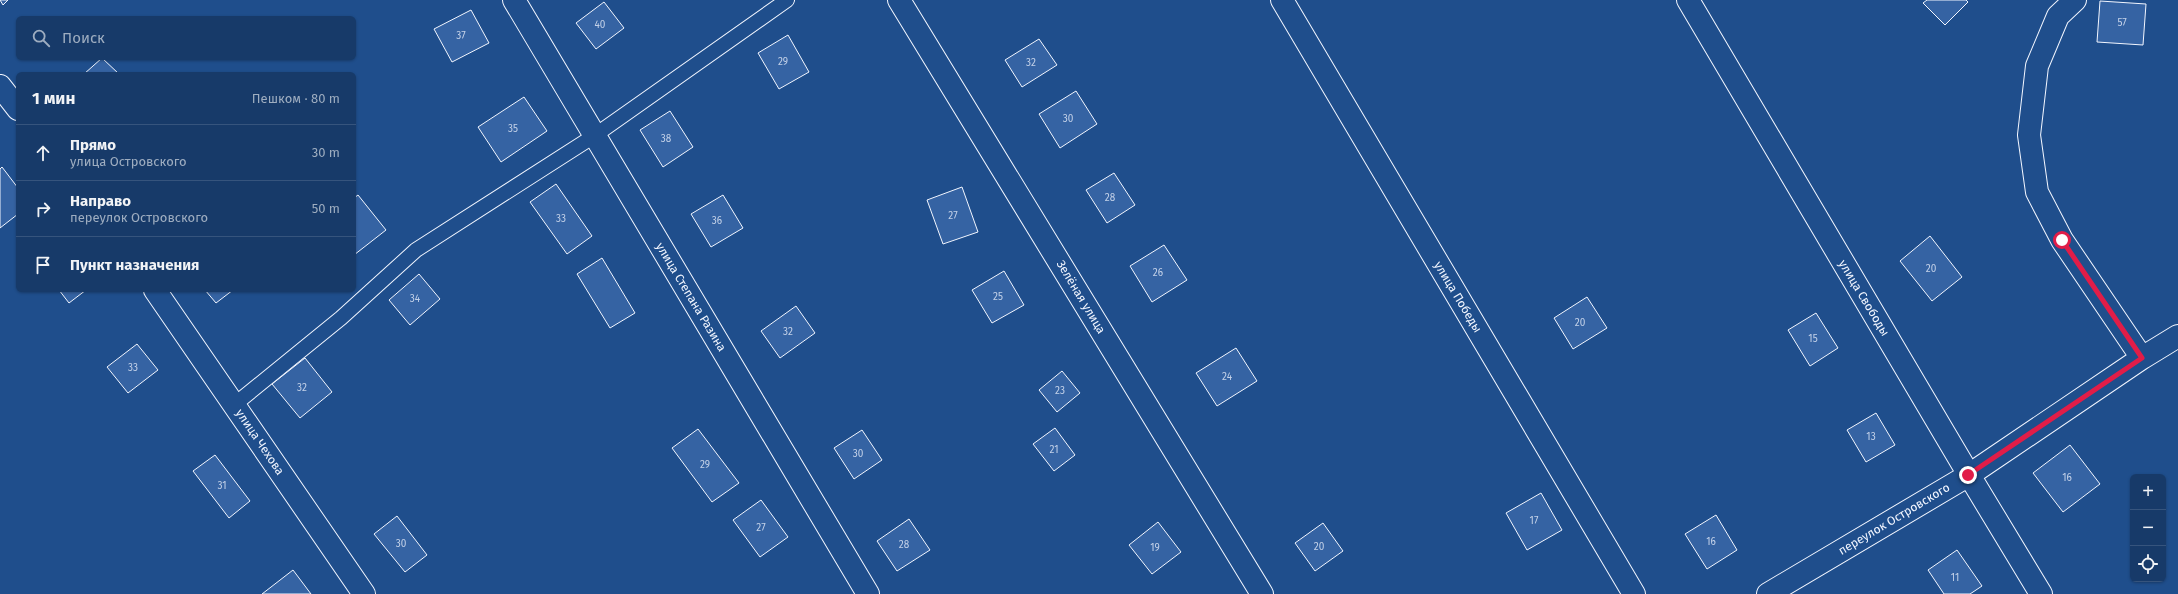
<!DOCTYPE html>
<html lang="ru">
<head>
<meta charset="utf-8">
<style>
	:root { --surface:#173a69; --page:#20416f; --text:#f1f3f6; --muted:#9eadc0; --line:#36547d }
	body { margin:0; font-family:"Fira Sans",sans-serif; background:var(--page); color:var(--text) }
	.controls { position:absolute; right:12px; bottom:12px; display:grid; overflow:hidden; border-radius:6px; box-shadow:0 1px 3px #0004 }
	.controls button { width:36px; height:36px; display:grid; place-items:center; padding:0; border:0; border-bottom:1px solid var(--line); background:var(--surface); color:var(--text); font:20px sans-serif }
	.stop { position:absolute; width:12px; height:12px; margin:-9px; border:3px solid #e11d48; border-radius:50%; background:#fff }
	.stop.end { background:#e11d48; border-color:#fff; box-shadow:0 1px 4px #0008 }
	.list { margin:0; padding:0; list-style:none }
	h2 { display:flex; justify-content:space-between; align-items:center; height:52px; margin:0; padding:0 16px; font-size:17px }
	h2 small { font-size:13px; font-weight:400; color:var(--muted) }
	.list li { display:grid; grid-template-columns:26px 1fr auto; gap:12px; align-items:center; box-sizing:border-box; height:56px; padding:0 16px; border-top:1px solid var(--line) }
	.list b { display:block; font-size:15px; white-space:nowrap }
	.list p { margin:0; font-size:13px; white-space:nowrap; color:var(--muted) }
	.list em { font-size:13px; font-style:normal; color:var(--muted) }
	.icon { flex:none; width:22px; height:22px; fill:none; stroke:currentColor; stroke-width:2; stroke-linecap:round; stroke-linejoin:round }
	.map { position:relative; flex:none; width:2178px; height:594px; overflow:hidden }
	.search { position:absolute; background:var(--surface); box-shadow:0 1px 3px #0004; left:16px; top:16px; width:340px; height:44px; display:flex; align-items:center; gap:10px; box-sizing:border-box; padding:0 14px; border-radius:6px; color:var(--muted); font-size:15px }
	.panel { position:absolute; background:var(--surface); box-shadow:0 1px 3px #0004; left:16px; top:72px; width:340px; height:220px; border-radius:6px }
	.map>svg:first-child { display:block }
	.building { fill:#3563a3; stroke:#f2f6ff }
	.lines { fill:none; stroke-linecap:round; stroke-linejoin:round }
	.lane-casing { stroke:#f2f6ff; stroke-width:16 }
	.street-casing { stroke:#f2f6ff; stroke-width:24 }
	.lane { stroke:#1f4e8c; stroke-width:14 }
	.street { stroke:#1f4e8c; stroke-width:22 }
	.route { stroke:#e11d48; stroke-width:5 }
	.labels { text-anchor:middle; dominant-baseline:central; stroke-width:3; stroke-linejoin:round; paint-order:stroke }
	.number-label { font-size:10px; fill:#c3d1e8 }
	.street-label { font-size:12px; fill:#f2f6ff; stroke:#1f4e8c }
</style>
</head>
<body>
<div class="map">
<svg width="2178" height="594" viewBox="0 0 2178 594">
	<rect width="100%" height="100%" fill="#1f4e8c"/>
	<!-- building -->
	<path class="building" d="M0,0H8L3,5Z
		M1927,0H1966L1968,2L1945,25L1923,3Z
		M2100,1L2146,4L2143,45L2097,42Z
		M604,2L624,28L596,49L576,23Z
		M471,10L489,43L452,62L434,29Z
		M788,35L809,72L779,89L758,53Z
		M1039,39L1057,65L1022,87L1005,60Z
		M102,58L119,74H84Z
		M1076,91L1097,124L1060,148L1039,114Z
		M524,97L547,131L501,162L478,127Z
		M670,111L693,147L663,167L640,130Z
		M2,167L18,188V214L0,228V169Z
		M1114,173L1135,205L1107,223L1086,190Z
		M556,184L592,236L567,254L530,202Z
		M962,187L978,232L943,244L927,200Z
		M358,195L386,230L354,255V198Z
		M723,195L743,228L711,247L691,214Z
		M1930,236L1962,277L1932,301L1900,261Z
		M1164,245L1187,280L1152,302L1130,266Z
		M602,258L635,313L610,328L577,274Z
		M1004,271L1024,305L992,323L972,290Z
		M419,274L440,299L410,325L389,300Z
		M59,290H86L69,303Z
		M205,290H233L216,303Z
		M1587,297L1607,328L1573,349L1554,318Z
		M796,306L815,333L780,358L761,331Z
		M1816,313L1838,348L1810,366L1788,330Z
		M137,344L158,370L128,393L107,367Z
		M1236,348L1257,381L1217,406L1196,373Z
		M305,358L332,392L300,418L272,384Z
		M1062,371L1080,393L1057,412L1039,390Z
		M1876,413L1895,445L1866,462L1847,430Z
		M1055,428L1075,455L1054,471L1033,444Z
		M698,429L739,483L712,502L672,448Z
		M862,430L882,460L854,479L834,448Z
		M2070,445L2100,484L2063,512L2033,473Z
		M215,455L250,501L229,518L193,471Z
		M1541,493L1562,530L1527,550L1506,513Z
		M761,500L788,537L760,557L733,520Z
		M1716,515L1737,550L1707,569L1685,534Z
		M397,516L427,555L405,572L374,534Z
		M909,519L930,550L897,571L877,541Z
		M1158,522L1181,552L1152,574L1129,545Z
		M1323,523L1343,551L1315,571L1295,543Z
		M1957,550L1982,586L1970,594H1944L1928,570Z
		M293,570L311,594H262Z"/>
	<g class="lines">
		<!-- lane casing -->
		<g class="lane-casing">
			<path id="lane" d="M234,405L341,318L416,250L594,136L787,0"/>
		</g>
		<!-- street casing -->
		<g class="street-casing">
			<path id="street" d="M514,0L868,594
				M899,0L1262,594
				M1282,0L1634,594
				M1688,0L1969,475L2041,594
				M2075,0L2058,16L2037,66L2029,135L2037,192L2062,240L2142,358
				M0,86L18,109
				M155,290L364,594
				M1768,594L1969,475L2142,358L2178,336"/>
		</g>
		<!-- lane -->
		<use href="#lane" class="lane"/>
		<!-- street -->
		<use href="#street" class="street"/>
	</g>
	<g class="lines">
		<!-- route -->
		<path class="route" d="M1968,475L2142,358L2062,240"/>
	</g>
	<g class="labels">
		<!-- number labels -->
		<g class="number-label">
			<text x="2122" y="23">57</text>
			<text x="600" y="25">40</text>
			<text x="461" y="36">37</text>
			<text x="783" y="62">29</text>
			<text x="1031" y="63">32</text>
			<text x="1068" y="119">30</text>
			<text x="513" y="129">35</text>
			<text x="666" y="139">38</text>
			<text x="1110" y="198">28</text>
			<text x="953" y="216">27</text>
			<text x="561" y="219">33</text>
			<text x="717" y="221">36</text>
			<text x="1931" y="269">20</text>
			<text x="1158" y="273">26</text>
			<text x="998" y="297">25</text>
			<text x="415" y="299">34</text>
			<text x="1580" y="323">20</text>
			<text x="788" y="332">32</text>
			<text x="1813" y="339">15</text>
			<text x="133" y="368">33</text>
			<text x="1227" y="377">24</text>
			<text x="302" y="388">32</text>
			<text x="1060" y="391">23</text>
			<text x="1871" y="437">13</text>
			<text x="1054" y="450">21</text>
			<text x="858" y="454">30</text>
			<text x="705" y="465">29</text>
			<text x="2067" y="478">16</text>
			<text x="222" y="486">31</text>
			<text x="1534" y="521">17</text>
			<text x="761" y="528">27</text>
			<text x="1711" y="542">16</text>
			<text x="401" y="544">30</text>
			<text x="904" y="545">28</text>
			<text x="1319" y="547">20</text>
			<text x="1155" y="548">19</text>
			<text x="1955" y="578">11</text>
		</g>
		<!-- street labels -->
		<g class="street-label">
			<text transform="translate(691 297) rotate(59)">улица Степана Разина</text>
			<text transform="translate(1081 297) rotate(59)">Зелёная улица</text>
			<text transform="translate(1458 297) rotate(59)">улица Победы</text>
			<text transform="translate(1864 298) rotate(59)">улица Свободы</text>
			<text transform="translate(260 442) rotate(56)">улица Чехова</text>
			<text transform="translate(1894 519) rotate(-31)">переулок Островского</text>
		</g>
	</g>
</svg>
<div class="controls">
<button>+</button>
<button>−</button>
<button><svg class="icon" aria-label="locate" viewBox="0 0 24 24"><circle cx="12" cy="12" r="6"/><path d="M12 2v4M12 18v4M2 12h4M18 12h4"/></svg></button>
</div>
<div class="stop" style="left:2062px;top:240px"></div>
<div class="stop end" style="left:1968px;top:475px"></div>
<div class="search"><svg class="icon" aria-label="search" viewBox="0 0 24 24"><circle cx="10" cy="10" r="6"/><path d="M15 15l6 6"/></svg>Поиск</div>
<section class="panel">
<h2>1 мин<small>Пешком · 80 m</small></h2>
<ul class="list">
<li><svg class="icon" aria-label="ahead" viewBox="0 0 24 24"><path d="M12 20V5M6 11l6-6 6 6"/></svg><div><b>Прямо</b><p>улица Островского</p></div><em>30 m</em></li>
<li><svg class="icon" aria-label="right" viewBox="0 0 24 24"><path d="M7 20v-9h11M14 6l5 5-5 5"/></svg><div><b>Направо</b><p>переулок Островского</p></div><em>50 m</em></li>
<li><svg class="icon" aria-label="arrive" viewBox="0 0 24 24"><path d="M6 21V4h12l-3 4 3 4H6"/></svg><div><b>Пункт назначения</b></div></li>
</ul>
</section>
</div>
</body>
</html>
